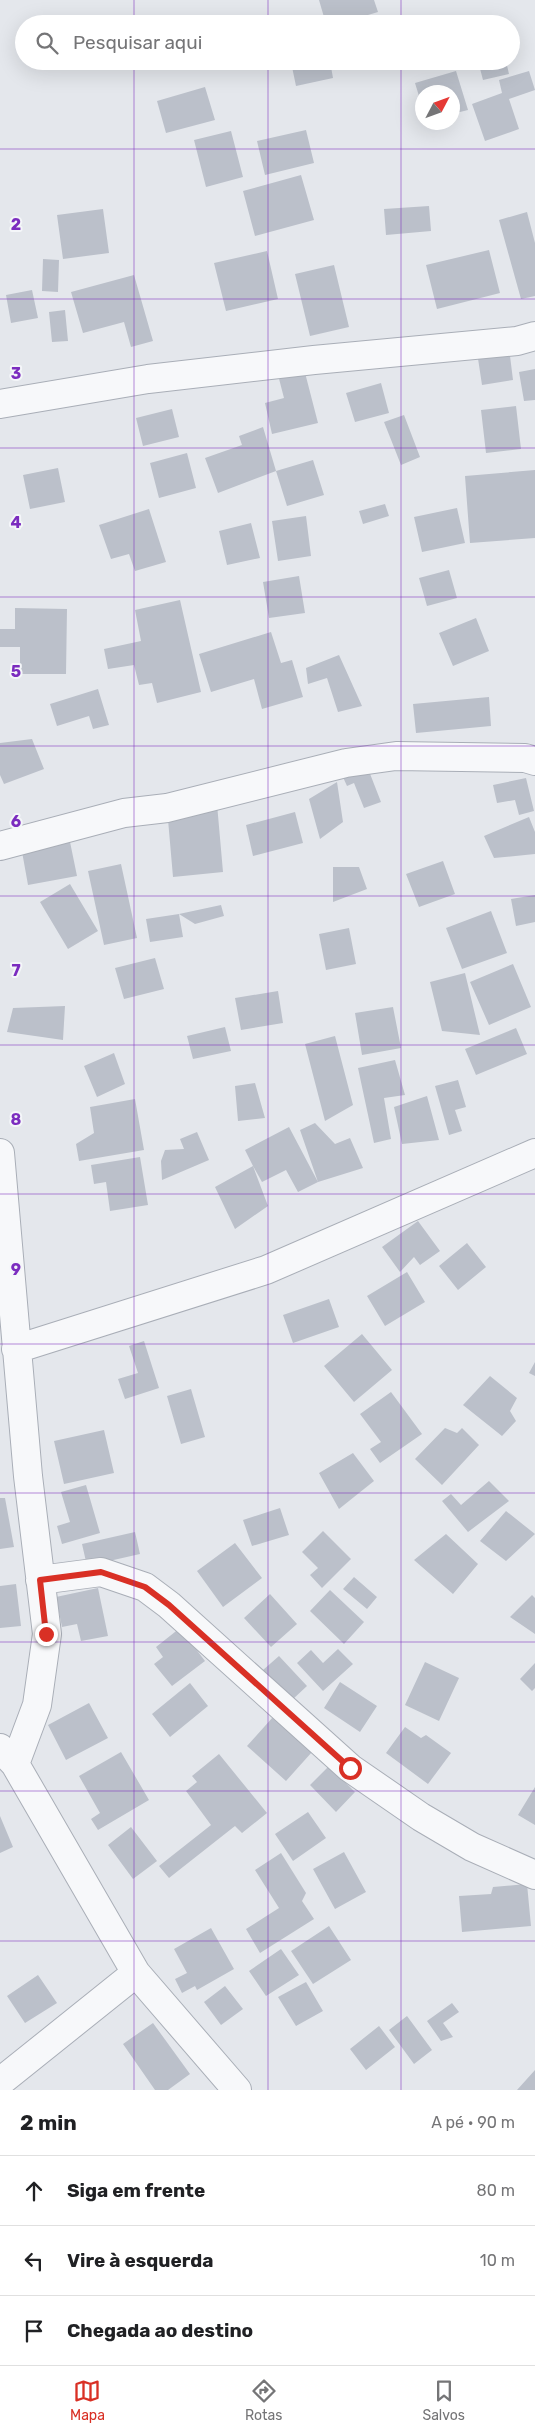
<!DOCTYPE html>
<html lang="pt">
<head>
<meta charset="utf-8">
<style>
	:root { --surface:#fff; --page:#f6f6f6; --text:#202124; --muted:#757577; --line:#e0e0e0; --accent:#d93025 }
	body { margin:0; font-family:Rubik,sans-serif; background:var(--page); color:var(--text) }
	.compass { position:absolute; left:415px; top:85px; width:45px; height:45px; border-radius:50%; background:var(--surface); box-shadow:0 5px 20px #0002; rotate:49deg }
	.stop { position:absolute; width:15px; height:15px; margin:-11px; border:4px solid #d93025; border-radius:50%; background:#fff }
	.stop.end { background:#d93025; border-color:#fff; box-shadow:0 1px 5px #0008 }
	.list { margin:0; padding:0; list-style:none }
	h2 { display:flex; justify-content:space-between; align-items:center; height:65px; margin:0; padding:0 20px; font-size:21px }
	h2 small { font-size:16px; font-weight:400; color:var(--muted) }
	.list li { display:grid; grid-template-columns:32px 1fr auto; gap:15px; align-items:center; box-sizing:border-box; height:70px; padding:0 20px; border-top:1px solid var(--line) }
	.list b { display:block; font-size:19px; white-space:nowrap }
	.list em { font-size:16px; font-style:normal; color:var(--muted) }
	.icon { flex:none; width:28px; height:28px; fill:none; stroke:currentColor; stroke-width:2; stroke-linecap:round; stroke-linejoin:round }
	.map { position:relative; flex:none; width:535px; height:2090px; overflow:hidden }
	.search { position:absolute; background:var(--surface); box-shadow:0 5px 20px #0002; left:15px; right:15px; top:15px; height:55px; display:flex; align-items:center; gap:12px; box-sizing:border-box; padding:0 18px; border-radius:28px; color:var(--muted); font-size:19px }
	.sheet { height:275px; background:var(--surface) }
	nav { display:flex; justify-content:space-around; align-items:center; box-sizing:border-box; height:70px; border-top:1px solid var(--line); background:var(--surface); font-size:14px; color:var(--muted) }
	nav a { display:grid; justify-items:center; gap:2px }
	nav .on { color:var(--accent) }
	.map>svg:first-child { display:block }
	.building { fill:#bbc0ca }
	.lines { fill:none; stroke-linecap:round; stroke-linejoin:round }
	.minor-casing { stroke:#a9aeb7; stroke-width:30 }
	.minor { stroke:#f7f8fa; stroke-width:28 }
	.route { stroke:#d93025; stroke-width:6 }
	.grid { fill:none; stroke:#7b2cbf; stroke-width:1; stroke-opacity:0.55 }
	.grid-label { font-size:16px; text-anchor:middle; font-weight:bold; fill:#7b2cbf; stroke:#f4f6f9; stroke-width:4; stroke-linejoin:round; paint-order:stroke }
</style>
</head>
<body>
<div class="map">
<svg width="535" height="2090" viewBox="0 0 535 2090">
	<rect width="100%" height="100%" fill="#e4e7ec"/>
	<!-- building -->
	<path class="building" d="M319,0H374L378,12L338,24H326Z
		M397,15L399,24H362V23Z
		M330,61L333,78L296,86L291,62Z
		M478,61H506L509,74L483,80Z
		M456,71L468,110L452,114V92H422V106L415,83Z
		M529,71L535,90L509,99L519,129L485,141L472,104L502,93L499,80Z
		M205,87L215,120L166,133L157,101Z
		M306,130L314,163L265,175L257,141Z
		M231,131L243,177L206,187L194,140Z
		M301,175L314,220L255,236L243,191Z
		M429,206L431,231L386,235L384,209Z
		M103,209L109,253L63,259L57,215Z
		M527,212L535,243V296L521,299L499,220Z
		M489,250L500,293L437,309L426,265Z
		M267,251L278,299L226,311L214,263Z
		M43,259L59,260L58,292L42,291Z
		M334,265L349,327L310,336L295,274Z
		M134,275L153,341L131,347L124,322L83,333L71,292Z
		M32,290L38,318L11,323L6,295Z
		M65,310L68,341L52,342L49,312Z
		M509,348L513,380L482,385L477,352Z
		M303,365L318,423L272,434L265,403L284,398L277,371Z
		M535,369V400L524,401L519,372Z
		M381,383L389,413L355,422L346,393Z
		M516,406L521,449L486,453L481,410Z
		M172,409L179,437L143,446L136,418Z
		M404,415L420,457L401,465L384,422Z
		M263,427L276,471L218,493L205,458L242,445L239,436Z
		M187,453L196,488L159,498L150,463Z
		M313,460L324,495L287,506L276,471Z
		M58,468L65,502L30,509L23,475Z
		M535,470V538L470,543L465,476Z
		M385,504L389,516L363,524L359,511Z
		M457,508L465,543L422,552L414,517Z
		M149,509L166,562L135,571L129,554L111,559L99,525Z
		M306,516L311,556L278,561L272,521Z
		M251,523L260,558L227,565L219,531Z
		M449,570L457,598L427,606L419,578Z
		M299,576L305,613L269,618L263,582Z
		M180,600L201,692L157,703L152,683L139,685L134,665L108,669L104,649L141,641L135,610Z
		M15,608L67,609L66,674H20V647H0V629H15Z
		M476,618L489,651L453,666L439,633Z
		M271,632L281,663L292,660L303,697L262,709L254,679L211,692L199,654Z
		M339,655L362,706L338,712L327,678L308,684L306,668Z
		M98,689L109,725L93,729L89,716L57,726L50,704Z
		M489,697L491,726L416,733L413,704Z
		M32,739L44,769L4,784L0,775V743Z
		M367,766L381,802L364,808L354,783L347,786L342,775Z
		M526,778L534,811L519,815L515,800L497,803L493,785Z
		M337,782L343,822L320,839L309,799Z
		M217,804L223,872L173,877L167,808Z
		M295,812L303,843L253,856L246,825Z
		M529,817L535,832V854L494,858L484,836Z
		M69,837L77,876L28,885L21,846Z
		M443,861L455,894L419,907L406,874Z
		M121,864L137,938L104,945L88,871Z
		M333,867H359L367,889L333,902Z
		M70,884L98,931L68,949L40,902Z
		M535,895V922L516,926L511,899Z
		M221,905L224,916L195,924L179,914Z
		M491,911L507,953L462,969L446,928Z
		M179,914L183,937L150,942L146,919Z
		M349,928L356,964L326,970L319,934Z
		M155,958L164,989L124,999L115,968Z
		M513,964L531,1007L489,1025L470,982Z
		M465,973L480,1035L442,1031L430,982Z
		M278,991L283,1023L241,1030L235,998Z
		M65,1006L63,1040L7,1032L13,1008Z
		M393,1007L401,1048L362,1055L355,1013Z
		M225,1027L231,1051L193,1059L187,1036Z
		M516,1028L527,1054L476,1075L465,1049Z
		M335,1036L353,1105L325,1121L305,1044Z
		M114,1053L125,1084L97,1097L84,1066Z
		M395,1060L405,1095L384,1098L391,1139L374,1143L358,1068Z
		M458,1080L466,1107L455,1110L462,1131L449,1135L435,1086Z
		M255,1083L265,1118L238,1121L235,1086Z
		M427,1096L439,1140L402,1144L394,1107Z
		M135,1099L144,1150L79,1161L76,1144L94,1133L90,1107Z
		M315,1123L335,1144L350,1138L363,1168L318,1182L300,1130Z
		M289,1127L318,1182L298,1192L286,1170L262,1182L253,1166L268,1206L235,1229L215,1187L253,1166L245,1150Z
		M197,1132L209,1160L162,1180L161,1161L165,1150L184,1149L180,1139Z
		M140,1157L148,1205L110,1211L106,1182L94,1184L91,1165Z
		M418,1221L440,1251L420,1265L414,1257L400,1272L382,1247Z
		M467,1243L486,1267L458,1290L439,1266Z
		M407,1272L425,1302L385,1326L367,1296Z
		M329,1299L339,1327L293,1343L283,1315Z
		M362,1334L392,1370L354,1402L324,1366Z
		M144,1341L159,1388L125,1399L118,1379L138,1373L129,1346Z
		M535,1362V1376L529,1373Z
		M490,1376L517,1398L510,1411L516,1421L502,1436L463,1405Z
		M191,1389L205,1437L181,1444L167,1396Z
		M391,1392L422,1434L380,1463L370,1449L381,1442L360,1414Z
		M445,1428L457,1433L462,1428L479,1445L442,1485L415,1459Z
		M104,1430L114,1473L64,1484L54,1441Z
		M353,1453L374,1481L339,1509L319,1473Z
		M489,1481L509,1501L468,1532L442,1501L451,1494L461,1505Z
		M86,1485L100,1533L62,1544L57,1526L70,1522L61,1492Z
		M0,1498H5L14,1547L0,1549Z
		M280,1508L289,1535L252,1546L243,1520Z
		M506,1511L535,1534L506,1561L480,1541Z
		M323,1531L351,1559L322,1588L310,1575L318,1568L302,1552Z
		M135,1532L140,1554L87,1566L82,1544Z
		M446,1534L478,1564L453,1594L414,1560Z
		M235,1543L262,1578L223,1607L197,1571Z
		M354,1577L377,1597L367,1609L343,1589Z
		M16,1584L21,1626L0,1628V1586Z
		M98,1588L108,1636L81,1641L77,1624L62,1627L56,1597Z
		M330,1590L364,1622L344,1644L310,1611Z
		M270,1594L297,1624L271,1647L244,1618Z
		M532,1595L535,1598V1634L510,1617Z
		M180,1628L205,1661L172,1686L154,1664L163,1657L156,1647Z
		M338,1649L353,1664L323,1691L297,1663L311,1650L323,1663Z
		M279,1656L307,1686L292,1700L263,1670Z
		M425,1662L459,1678L439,1721L405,1705Z
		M535,1663V1688L532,1691L520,1679Z
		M340,1682L377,1706L360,1732L324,1708Z
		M190,1683L208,1706L170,1737L152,1714Z
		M89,1703L108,1738L66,1760L48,1725Z
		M273,1717L312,1752L286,1781L247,1746Z
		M405,1727L421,1738L426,1735L451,1753L428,1784L386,1753Z
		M121,1752L149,1800L98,1830L91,1819L100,1813L79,1776Z
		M219,1754L267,1813L242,1833L235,1826L169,1878L159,1866L211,1825L186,1791L197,1782L192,1776Z
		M329,1766L355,1792L336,1812L310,1785Z
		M535,1787V1825L518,1815Z
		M308,1812L326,1838L293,1861L275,1834Z
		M0,1816L13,1847L0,1853Z
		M131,1827L157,1861L133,1879L108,1845Z
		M344,1852L366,1892L335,1909L313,1869Z
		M281,1853L306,1893L302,1901L314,1919L260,1953L246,1929L279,1908L255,1870Z
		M527,1884L531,1926L462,1932L459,1896L491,1894L493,1887Z
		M329,1926L351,1960L313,1984L291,1951Z
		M211,1928L234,1969L197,1990L195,1986L182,1993L175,1979L187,1973L174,1949Z
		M281,1949L299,1975L266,1996L249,1971Z
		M38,1975L57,2003L25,2023L7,1996Z
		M306,1982L323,2011L296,2026L278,1997Z
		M225,1986L243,2009L221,2025L204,2002Z
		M452,2003L459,2012L443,2023L453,2037L441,2041L427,2021Z
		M407,2016L432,2050L414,2064L389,2030Z
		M153,2023L190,2074L168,2090H155L123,2044Z
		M379,2026L395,2047L366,2070L350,2049Z
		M535,2070V2090H517Z"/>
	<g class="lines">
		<!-- minor casing -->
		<g class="minor-casing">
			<path id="minor" d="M0,404L148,379L314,360L517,341L535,336
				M0,846L124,813L167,808L346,763L396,756L525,758L535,761
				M0,1153L28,1476L47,1634L37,1705L15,1764
				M16,1349L266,1270L535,1153
				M40,1580L101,1572L145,1587L169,1605L350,1768L421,1817L472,1847L535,1875
				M0,1748L15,1764L136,1973L237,2090
				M0,2082L136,1973"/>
		</g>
		<!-- minor -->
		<use href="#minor" class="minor"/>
	</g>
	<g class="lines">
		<!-- route -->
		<path class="route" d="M46,1634L40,1580L101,1572L145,1587L169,1605L350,1768"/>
	</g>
	<!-- grid -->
	<path class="grid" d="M134,0V24M268,0V24M401,0V24M134,61V2090M268,61V2090M401,61V2090M0,149H535M0,299H535M0,448H535M0,597H535M0,746H535M0,896H535M0,1045H535M0,1194H535M0,1344H535M0,1493H535M0,1642H535M0,1791H535M0,1941H535"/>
	<g class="grid-label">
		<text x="16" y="230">2</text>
		<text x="16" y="379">3</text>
		<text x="16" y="528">4</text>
		<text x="16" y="677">5</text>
		<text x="16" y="827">6</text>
		<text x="16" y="976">7</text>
		<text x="16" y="1125">8</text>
		<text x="16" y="1275">9</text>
	</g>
</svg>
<svg class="compass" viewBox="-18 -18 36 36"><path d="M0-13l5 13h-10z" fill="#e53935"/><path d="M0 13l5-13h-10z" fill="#757577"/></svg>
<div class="stop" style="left:350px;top:1768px"></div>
<div class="stop end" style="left:46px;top:1634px"></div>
<div class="search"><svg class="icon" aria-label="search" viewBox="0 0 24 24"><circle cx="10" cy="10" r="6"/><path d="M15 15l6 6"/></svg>Pesquisar aqui</div>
</div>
<section class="sheet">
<h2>2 min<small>A pé · 90 m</small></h2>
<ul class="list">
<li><svg class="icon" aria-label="ahead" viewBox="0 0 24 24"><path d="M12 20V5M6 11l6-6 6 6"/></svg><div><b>Siga em frente</b></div><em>80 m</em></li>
<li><svg class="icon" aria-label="left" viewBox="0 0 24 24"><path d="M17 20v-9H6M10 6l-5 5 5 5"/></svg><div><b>Vire à esquerda</b></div><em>10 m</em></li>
<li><svg class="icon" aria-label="arrive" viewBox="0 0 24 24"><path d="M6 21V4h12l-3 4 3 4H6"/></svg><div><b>Chegada ao destino</b></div></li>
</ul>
</section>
<nav>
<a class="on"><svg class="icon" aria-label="map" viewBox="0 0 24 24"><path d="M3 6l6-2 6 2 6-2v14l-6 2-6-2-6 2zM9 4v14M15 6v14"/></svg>Mapa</a>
<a><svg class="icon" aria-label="directions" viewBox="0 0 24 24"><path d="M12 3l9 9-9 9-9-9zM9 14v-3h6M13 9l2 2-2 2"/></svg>Rotas</a>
<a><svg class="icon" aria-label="saved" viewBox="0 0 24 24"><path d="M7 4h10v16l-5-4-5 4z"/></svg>Salvos</a>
</nav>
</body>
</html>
